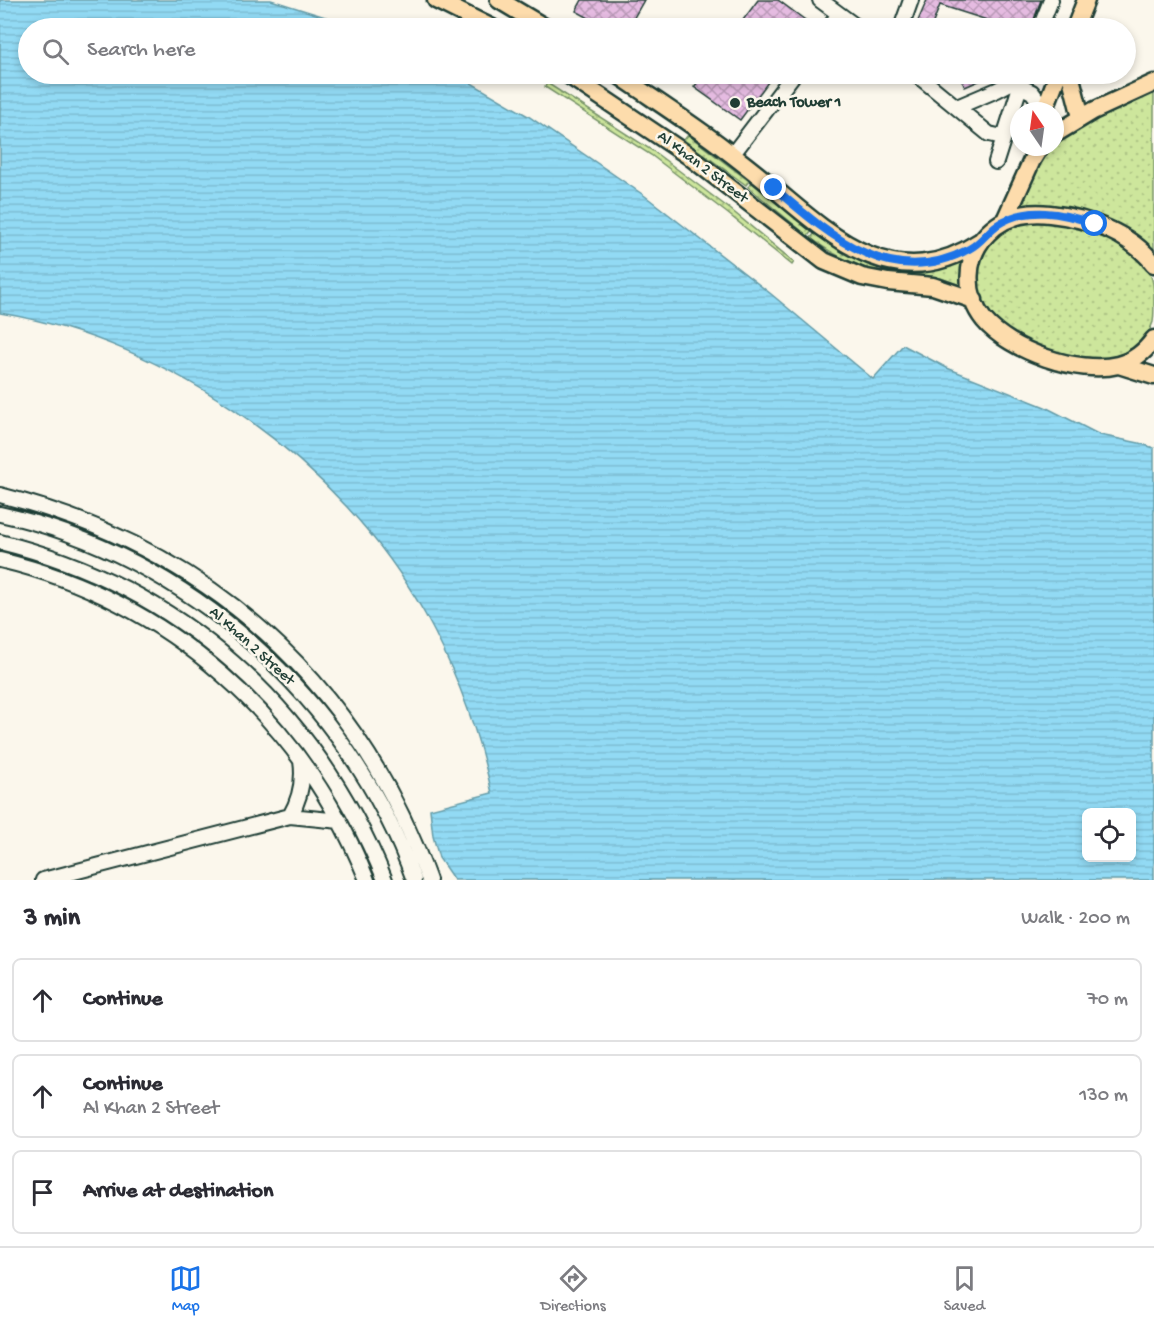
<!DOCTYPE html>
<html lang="en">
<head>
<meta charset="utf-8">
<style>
	:root { --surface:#fff; --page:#f7f7f7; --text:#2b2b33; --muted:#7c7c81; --line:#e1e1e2; --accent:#1a73e8 }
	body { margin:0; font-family:"Gochi Hand",sans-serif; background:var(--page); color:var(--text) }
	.controls { position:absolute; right:18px; bottom:18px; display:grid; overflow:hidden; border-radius:9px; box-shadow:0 3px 9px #0003 }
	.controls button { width:54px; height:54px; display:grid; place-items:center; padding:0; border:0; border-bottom:2px solid var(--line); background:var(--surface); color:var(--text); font:30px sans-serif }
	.compass { position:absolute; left:1010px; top:102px; width:54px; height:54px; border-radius:50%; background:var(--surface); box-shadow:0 3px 9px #0003; rotate:347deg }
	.stop { position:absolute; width:18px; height:18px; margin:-14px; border:4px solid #1a73e8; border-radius:50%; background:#fff }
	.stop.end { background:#1a73e8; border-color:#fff; box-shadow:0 2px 6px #0008 }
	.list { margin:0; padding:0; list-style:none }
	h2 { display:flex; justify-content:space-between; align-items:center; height:78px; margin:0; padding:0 24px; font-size:26px }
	h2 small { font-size:20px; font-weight:400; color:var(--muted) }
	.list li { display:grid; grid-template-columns:39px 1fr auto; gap:18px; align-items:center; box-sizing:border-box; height:84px; margin:0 12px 12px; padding:0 12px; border:2px solid var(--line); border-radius:9px }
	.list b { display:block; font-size:22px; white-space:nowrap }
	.list p { margin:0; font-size:20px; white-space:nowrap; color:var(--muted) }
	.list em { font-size:20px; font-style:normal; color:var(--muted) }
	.icon { flex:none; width:33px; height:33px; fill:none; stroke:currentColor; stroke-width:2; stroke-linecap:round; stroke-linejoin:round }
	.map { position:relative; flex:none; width:1154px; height:880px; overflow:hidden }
	.search { position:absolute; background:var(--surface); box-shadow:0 3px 9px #0003; left:18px; right:18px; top:18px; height:66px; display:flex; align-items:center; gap:15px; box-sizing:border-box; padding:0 21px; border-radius:33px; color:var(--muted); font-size:22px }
	.sheet { height:366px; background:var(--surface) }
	nav { display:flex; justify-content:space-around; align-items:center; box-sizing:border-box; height:84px; border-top:2px solid var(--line); background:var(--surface); font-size:16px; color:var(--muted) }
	nav a { display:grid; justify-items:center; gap:3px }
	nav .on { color:var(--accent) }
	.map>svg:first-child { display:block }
	.grass { fill:url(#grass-dots); stroke:#769268; stroke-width:1.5 }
	.water { fill:url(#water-rules); stroke:#649ba7; stroke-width:1.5; fill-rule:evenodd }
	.building { fill:url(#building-cross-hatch); stroke:#1f3d34; stroke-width:1.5 }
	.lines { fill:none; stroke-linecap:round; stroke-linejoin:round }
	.minor-casing { stroke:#1f3d34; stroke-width:18 }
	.major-casing { stroke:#1f3d34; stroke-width:21 }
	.minor { stroke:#fbf7ec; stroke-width:14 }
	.major { stroke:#fddcac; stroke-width:16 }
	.route { stroke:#1a73e8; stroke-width:8 }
	.poi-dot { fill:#1f3d34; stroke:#fbf7ec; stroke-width:2 }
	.labels { text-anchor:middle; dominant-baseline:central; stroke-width:5; stroke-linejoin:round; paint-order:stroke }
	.poi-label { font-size:16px; font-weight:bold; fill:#1f3d34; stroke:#fbf7ec; text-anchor:start }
	.street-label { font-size:16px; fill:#1f3d34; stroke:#fbf7ec }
</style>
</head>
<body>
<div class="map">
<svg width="1154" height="880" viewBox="0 0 1154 880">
	<defs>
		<pattern id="grass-dots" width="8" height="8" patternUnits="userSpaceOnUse" patternTransform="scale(1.5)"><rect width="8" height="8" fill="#cde69c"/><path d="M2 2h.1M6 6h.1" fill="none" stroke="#b0c687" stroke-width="1.8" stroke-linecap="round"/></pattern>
		<pattern id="water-rules" width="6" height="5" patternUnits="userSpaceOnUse" patternTransform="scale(1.5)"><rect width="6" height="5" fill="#92daf4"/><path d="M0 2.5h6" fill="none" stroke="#7dbcd2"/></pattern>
		<pattern id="building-cross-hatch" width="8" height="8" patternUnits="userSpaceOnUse" patternTransform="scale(1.5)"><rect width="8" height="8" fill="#e5bbe1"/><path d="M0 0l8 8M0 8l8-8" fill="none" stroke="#b999b7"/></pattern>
	</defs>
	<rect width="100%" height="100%" fill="#fbf7ec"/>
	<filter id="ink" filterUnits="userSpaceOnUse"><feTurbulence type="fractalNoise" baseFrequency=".0167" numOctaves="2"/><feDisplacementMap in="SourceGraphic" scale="12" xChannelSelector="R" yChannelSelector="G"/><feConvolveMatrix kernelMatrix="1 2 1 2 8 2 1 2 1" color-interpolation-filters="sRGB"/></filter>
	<g filter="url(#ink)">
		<!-- grass -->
		<path class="grass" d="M547,83L653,151L730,209L794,262L792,265L727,213L651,155L545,87Z
			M1154,92V253C1139,242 1124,228 1107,220C1080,206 1049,204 1019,206C1026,191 1032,174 1041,160C1065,125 1115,110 1154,92Z
			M688,135L749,181L746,185L684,140Z
			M752,183L812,231L808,236L748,187Z
			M1033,221C1070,223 1115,234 1142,262C1153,274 1154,284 1154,300C1154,307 1154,316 1153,322C1147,342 1124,357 1104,358C1069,361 1015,342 992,315C968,288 977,247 1007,229C1015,224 1024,222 1033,221Z
			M815,233L849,255L879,265L877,272C852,264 831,254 811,238Z
			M962,263L963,287L941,278L881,273L883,266L929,269Z"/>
		<!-- water -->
		<path class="water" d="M0,0H271L354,26L360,28H28V74H456L528,116L645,196L771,294L873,379L903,345L947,368L1045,407L1100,435L1139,443L1154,448V880H454L439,858L433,836L430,809L492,793C478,731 456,670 425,614C341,463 171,341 0,313ZM1086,812H1132V858H1086Z"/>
		<!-- building -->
		<path class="building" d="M582,0H644L628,28H607L576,11Z
			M758,0H778L816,28H737Z
			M927,0H1041L1031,28H1012L940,5L931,28H915Z
			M704,74H774L740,120L694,87Z
			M958,74H995L965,87Z"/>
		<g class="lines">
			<!-- minor casing -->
			<g class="minor-casing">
				<path id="minor" d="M820,0L858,28
					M829,28L839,14
					M901,28L911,0
					M1040,28L1051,0
					M916,74L989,134L1003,137
					M1019,86L1032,92L1045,110
					M957,107L997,90L1022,77
					M732,155L794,74
					M996,162L1024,74
					M0,495C206,547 357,680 429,880
					M0,514C188,555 349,699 414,880
					M0,542C180,586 316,709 385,880
					M0,560C169,600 303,720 367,880
					M290,816C300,799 304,781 301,761
					M43,880L290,816L340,821"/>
			</g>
			<!-- major casing -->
			<g class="major-casing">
				<path id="major" d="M436,0L492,28
					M499,0L546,28
					M1075,28L1086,0
					M567,74L689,156L824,261L862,277L888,282L933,286L974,300
					M617,74C653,99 691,123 726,150C743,163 760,176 776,190C837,242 899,295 979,242
					M1070,74L1081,117
					M1044,111L1058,74
					M1055,134L1093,111L1154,83
					M1005,220L1032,160L1040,147
					M1154,264C1130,233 1088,218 1050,214C1026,211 1005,216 988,233C964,256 964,295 984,320C1010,351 1079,375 1118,365C1133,361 1145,352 1154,339
					M1119,365L1154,376"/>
			</g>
			<!-- minor -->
			<use href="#minor" class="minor"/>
			<!-- major -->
			<use href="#major" class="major"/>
		</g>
	</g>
	<g class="lines" filter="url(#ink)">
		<!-- route -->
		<path class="route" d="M774,188C830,236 892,291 969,249C981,243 987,232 997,225C1027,205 1063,213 1095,224"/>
	</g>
	<!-- markers -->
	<circle class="poi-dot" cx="735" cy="103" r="6"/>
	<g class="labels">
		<!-- poi labels -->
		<g class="poi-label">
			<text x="747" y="103">Beach Tower 1</text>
		</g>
		<!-- street labels -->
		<g class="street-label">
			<text transform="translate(702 168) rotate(37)">Al Khan 2 Street</text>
			<text transform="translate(251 647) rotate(42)">Al Khan 2 Street</text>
		</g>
	</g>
</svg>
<div class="controls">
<button><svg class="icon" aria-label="locate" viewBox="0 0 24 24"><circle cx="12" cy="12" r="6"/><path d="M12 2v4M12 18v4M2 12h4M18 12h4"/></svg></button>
</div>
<svg class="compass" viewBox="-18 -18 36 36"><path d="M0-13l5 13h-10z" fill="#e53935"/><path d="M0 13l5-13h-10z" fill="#7c7c81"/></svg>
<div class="stop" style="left:1095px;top:224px"></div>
<div class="stop end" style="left:774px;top:188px"></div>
<div class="search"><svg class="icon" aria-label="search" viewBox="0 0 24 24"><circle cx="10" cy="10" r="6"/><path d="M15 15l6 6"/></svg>Search here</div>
</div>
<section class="sheet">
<h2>3 min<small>Walk · 200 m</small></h2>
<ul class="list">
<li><svg class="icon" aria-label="ahead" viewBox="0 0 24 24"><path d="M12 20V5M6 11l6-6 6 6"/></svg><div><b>Continue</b></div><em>70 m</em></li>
<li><svg class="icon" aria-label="ahead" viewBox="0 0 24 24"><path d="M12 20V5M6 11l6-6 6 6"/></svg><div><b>Continue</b><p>Al Khan 2 Street</p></div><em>130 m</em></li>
<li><svg class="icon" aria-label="arrive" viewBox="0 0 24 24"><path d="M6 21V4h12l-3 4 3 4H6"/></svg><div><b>Arrive at destination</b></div></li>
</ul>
</section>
<nav>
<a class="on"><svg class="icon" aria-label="map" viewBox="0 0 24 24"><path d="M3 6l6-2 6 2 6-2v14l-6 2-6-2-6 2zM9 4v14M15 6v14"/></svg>Map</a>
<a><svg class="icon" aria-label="directions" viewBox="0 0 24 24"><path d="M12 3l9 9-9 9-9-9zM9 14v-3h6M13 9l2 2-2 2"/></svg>Directions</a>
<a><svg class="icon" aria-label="saved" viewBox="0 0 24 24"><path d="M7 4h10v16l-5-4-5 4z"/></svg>Saved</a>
</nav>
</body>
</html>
